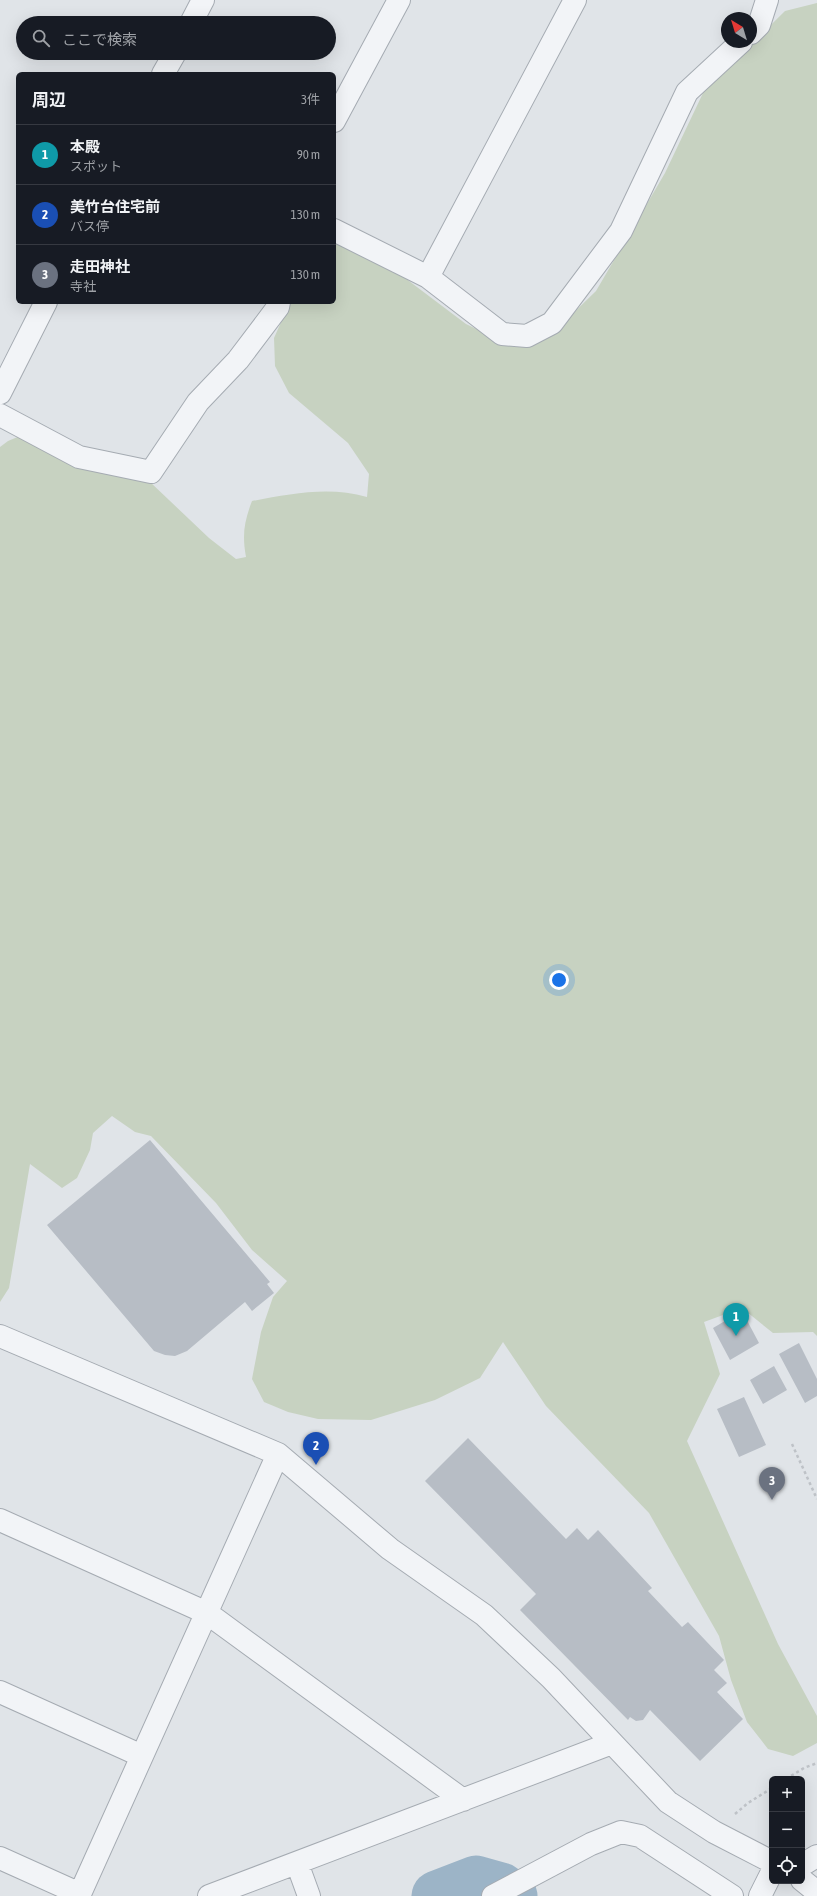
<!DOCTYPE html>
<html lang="ja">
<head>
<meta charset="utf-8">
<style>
	:root { --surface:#171b24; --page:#242831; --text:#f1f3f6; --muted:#9ea1a6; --line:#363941; --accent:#c84a66 }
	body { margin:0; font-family:"Asap Condensed","Noto Sans JP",sans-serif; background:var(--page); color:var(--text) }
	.controls { position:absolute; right:12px; bottom:12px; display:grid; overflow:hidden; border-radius:6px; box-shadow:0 4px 16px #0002 }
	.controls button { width:36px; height:36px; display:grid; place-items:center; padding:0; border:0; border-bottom:1px solid var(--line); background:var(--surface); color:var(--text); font:20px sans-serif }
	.compass { position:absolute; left:721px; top:12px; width:36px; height:36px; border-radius:50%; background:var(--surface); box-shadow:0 4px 16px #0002; rotate:322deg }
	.you { position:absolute; left:559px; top:980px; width:14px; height:14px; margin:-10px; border:3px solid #fff; border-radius:50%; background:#1a73e8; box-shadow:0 0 0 6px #1a73e833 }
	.badge { display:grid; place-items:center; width:26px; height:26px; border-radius:50%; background:var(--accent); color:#fff; font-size:13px; font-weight:700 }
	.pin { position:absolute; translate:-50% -33px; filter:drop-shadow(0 1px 2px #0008) }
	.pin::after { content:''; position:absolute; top:21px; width:14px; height:12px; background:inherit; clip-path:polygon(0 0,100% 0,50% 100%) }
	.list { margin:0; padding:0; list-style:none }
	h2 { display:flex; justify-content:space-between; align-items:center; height:52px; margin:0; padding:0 16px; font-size:17px }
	h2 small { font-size:13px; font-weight:400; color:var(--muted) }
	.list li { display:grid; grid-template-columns:26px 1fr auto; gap:12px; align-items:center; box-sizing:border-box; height:60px; padding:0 16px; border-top:1px solid var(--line) }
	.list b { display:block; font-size:15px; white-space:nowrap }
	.list p { margin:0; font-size:13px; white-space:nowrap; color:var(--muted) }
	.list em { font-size:13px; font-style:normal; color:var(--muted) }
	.icon { flex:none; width:22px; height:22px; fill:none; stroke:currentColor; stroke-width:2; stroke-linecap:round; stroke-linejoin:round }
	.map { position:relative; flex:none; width:817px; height:1896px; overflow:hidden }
	.search { position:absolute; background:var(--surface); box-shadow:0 4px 16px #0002; left:16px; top:16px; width:320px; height:44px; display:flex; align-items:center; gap:10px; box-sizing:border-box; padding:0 14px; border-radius:22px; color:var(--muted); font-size:15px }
	.panel { position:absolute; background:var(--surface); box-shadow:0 4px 16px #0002; left:16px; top:72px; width:320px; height:232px; border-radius:6px }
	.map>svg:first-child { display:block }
	.green { fill:#c7d2c1 }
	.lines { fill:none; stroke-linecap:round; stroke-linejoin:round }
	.river { stroke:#9cb4c7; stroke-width:51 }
	.building { fill:#b7bdc5 }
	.minor-casing { stroke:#a5abb2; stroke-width:24 }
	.path { stroke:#bec2c7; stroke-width:2.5; stroke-dasharray:3 3; stroke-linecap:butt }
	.minor { stroke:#f2f4f7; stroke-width:22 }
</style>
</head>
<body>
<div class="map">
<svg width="817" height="1896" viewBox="0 0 817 1896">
	<rect width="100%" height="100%" fill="#e0e4e8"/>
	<!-- green -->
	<path class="green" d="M817,3V1336L813,1332L773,1333L742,1308L704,1322L720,1374L687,1441L778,1644L817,1716V1743L793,1756L768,1749L747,1722L731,1680L719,1636L649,1513L546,1406L503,1342L480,1378L435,1400L371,1420L318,1419L288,1412L264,1402L252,1379L261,1332L273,1297L287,1281L252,1250L216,1203L151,1136L135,1132L112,1116L93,1133L90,1150L77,1178L62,1188L30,1164L9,1288L0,1302V447L8,441L32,431L149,481L209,538L236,559L246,557C242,535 244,522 252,501C290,494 329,486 367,497L369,474L348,443L289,393L275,366L274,338L290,302H334V239L401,275L466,324L512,346L556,330L596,291L665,173L704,91L785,11Z"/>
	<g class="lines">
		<!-- river -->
		<path class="river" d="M437,1896L476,1881L501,1888L512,1896"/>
	</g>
	<!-- building -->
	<path class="building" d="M150,1140L270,1282L267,1284L274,1293L252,1311L245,1302L187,1351L175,1356L165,1355L154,1351L47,1225Z
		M742,1311L759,1343L730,1360L713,1328Z
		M799,1343L817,1379V1396L805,1403L779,1354Z
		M774,1366L787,1390L763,1404L750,1380Z
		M744,1397L766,1445L739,1457L717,1409Z
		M468,1438L566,1539L577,1528L588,1540L598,1530L652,1588L648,1591L682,1627L688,1622L724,1660L714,1670L727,1683L717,1692L743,1719L700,1761L650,1710L643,1720L636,1721L630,1717L628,1720L520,1610L536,1594L425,1481Z"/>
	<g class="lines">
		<!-- minor casing -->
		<g class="minor-casing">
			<path id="minor" d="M191,23L203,0
				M751,33L759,25L767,0
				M163,74L175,53
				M334,121L399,0
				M334,230L428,277L502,334L527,336L552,323L621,231L687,92L741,42
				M428,277L575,0
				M0,393L46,302
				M0,415L79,457L151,472L198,402L238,360L278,307L279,302
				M0,1336L278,1454L390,1549L484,1615L551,1678L668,1802L714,1832L772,1862
				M0,1520L207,1613L463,1800
				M0,1692L142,1756
				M0,1858L80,1894
				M297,1863L309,1896
				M802,1865L817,1856
				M802,1880L817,1892
				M79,1896L278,1454
				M209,1896L612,1743
				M493,1896L591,1844L621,1832L640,1836L732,1896
				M760,1896L772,1872"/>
		</g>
		<!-- path -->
		<path class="path" d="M792,1444L817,1499
			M786,1779L804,1768L817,1763
			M735,1814L748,1803L772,1788"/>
		<!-- minor -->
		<use href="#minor" class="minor"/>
	</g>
</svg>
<div class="controls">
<button>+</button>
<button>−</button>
<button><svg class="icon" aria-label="locate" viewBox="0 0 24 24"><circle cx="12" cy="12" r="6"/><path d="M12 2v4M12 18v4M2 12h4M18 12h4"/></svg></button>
</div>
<svg class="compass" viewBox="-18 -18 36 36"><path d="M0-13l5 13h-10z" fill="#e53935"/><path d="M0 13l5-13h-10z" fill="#9ea1a6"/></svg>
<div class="you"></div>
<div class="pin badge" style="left:736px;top:1336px;background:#0f9aa8">1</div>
<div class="pin badge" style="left:316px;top:1465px;background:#1a4fb4">2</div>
<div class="pin badge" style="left:772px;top:1500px;background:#6b7280">3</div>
<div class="search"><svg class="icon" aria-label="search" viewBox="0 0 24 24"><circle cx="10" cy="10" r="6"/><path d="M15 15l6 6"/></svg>ここで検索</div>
<section class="panel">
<h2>周辺<small>3件</small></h2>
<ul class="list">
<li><span class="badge" style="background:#0f9aa8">1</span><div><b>本殿</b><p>スポット</p></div><em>90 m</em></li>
<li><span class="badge" style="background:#1a4fb4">2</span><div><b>美竹台住宅前</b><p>バス停</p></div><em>130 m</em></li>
<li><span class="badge" style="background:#6b7280">3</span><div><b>走田神社</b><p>寺社</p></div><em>130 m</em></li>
</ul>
</section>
</div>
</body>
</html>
